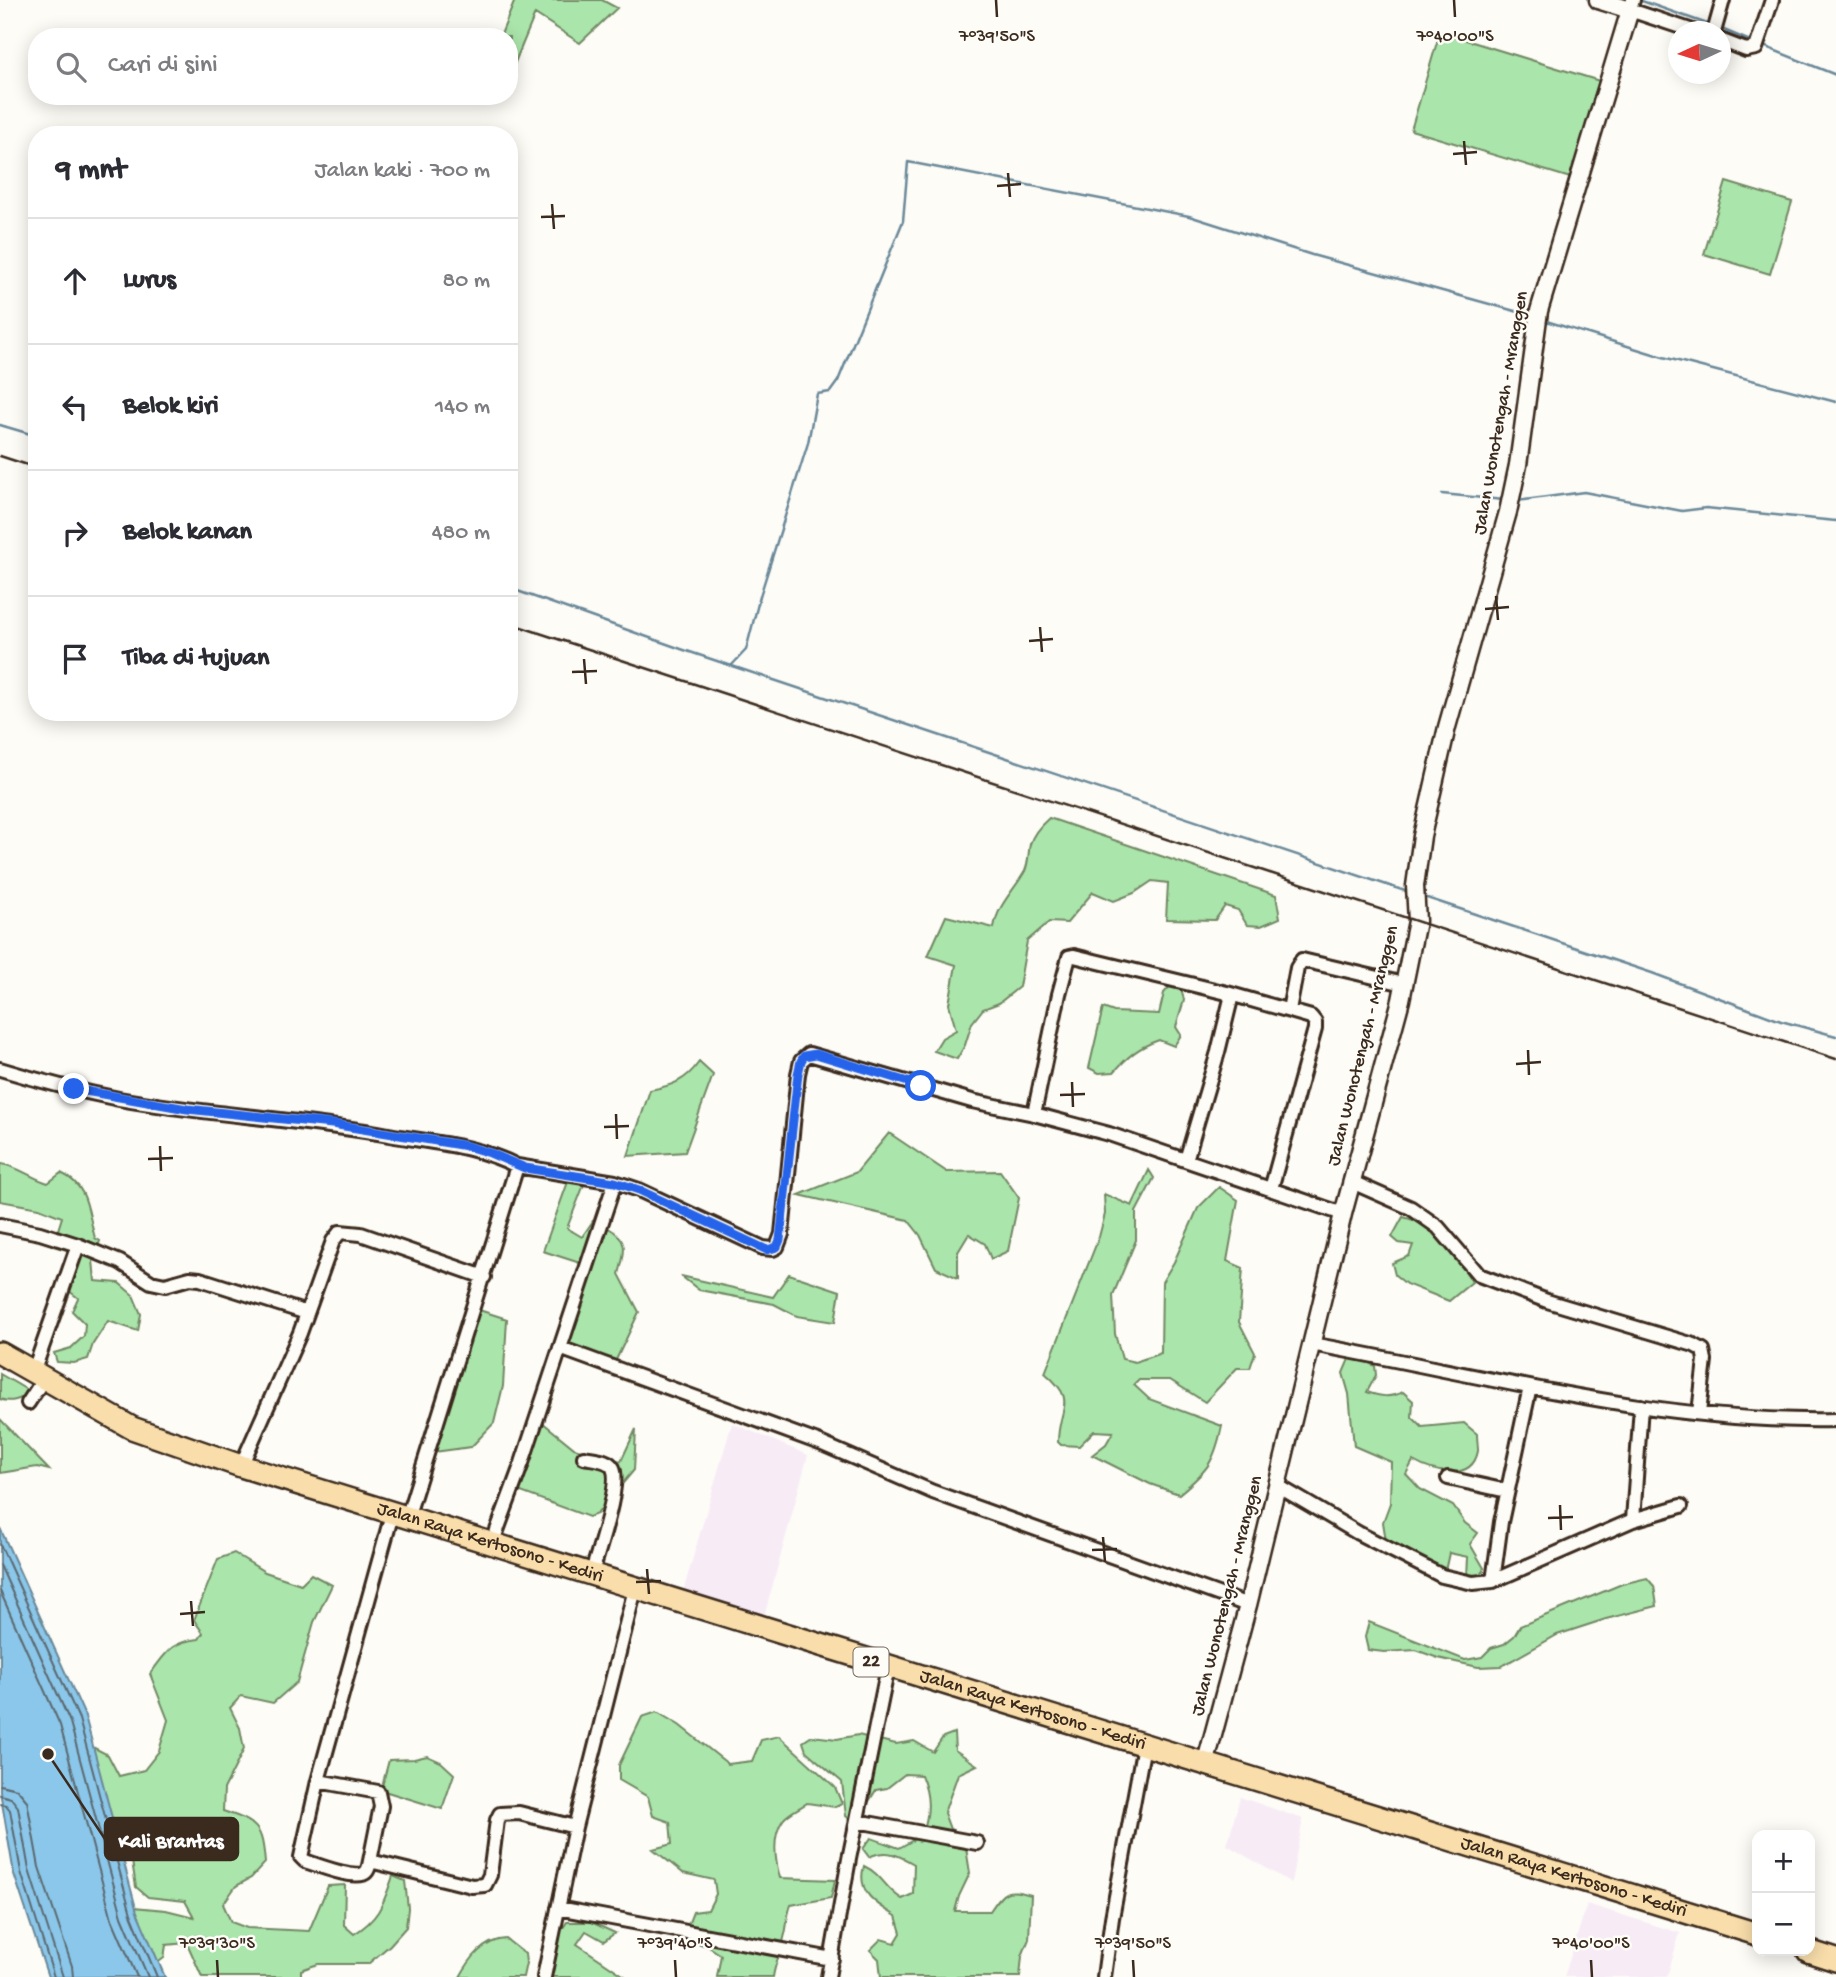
<!DOCTYPE html>
<html lang="id">
<head>
<meta charset="utf-8">
<style>
	:root { --surface:#fff; --page:#f2f2f3; --text:#2b2b33; --muted:#7c7c81; --line:#e1e1e2 }
	body { margin:0; font-family:"Gochi Hand",sans-serif; background:var(--page); color:var(--text) }
	.controls { position:absolute; right:21px; bottom:21px; display:grid; overflow:hidden; border-radius:14px; box-shadow:0 4px 18px #0003 }
	.controls button { width:63px; height:63px; display:grid; place-items:center; padding:0; border:0; border-bottom:2px solid var(--line); background:var(--surface); color:var(--text); font:35px sans-serif }
	.compass { position:absolute; left:1668px; top:21px; width:63px; height:63px; border-radius:50%; background:var(--surface); box-shadow:0 4px 18px #0003; rotate:266deg }
	.stop { position:absolute; width:21px; height:21px; margin:-16px; border:5px solid #2563eb; border-radius:50%; background:#fff }
	.stop.end { background:#2563eb; border-color:#fff; box-shadow:0 2px 7px #0008 }
	.list { margin:0; padding:0; list-style:none }
	h2 { display:flex; justify-content:space-between; align-items:center; height:91px; margin:0; padding:0 28px; font-size:30px }
	h2 small { font-size:23px; font-weight:400; color:var(--muted) }
	.list li { display:grid; grid-template-columns:46px 1fr auto; gap:21px; align-items:center; box-sizing:border-box; height:126px; padding:0 28px; border-top:2px solid var(--line) }
	.list b { display:block; font-size:26px; white-space:nowrap }
	.list em { font-size:23px; font-style:normal; color:var(--muted) }
	.icon { flex:none; width:38px; height:38px; fill:none; stroke:currentColor; stroke-width:2; stroke-linecap:round; stroke-linejoin:round }
	.map { position:relative; flex:none; width:1836px; height:1977px; overflow:hidden }
	.search { position:absolute; background:var(--surface); box-shadow:0 4px 18px #0003; left:28px; top:28px; width:490px; height:77px; display:flex; align-items:center; gap:18px; box-sizing:border-box; padding:0 24px; border-radius:28px; color:var(--muted); font-size:26px }
	.panel { position:absolute; background:var(--surface); box-shadow:0 4px 18px #0003; left:28px; top:126px; width:490px; height:595px; border-radius:28px }
	.map>svg:first-child { display:block }
	.built { fill:#f7ecf6 }
	.green { fill:#aae5ab; stroke:#728864; stroke-width:2 }
	.water { fill:#8ac7ea; stroke:#6a8898; stroke-width:2 }
	.lines { fill:none; stroke-linecap:round; stroke-linejoin:round }
	.shore { stroke:#5b6970; stroke-width:2 }
	.stream { stroke:#6a8898; stroke-width:2.5 }
	.street-casing { stroke:#3b2a1e; stroke-width:18 }
	.secondary-casing { stroke:#3b2a1e; stroke-width:21 }
	.highway-casing { stroke:#3b2a1e; stroke-width:26 }
	.street { stroke:#fdfcf7; stroke-width:12 }
	.secondary { stroke:#fdfcf7; stroke-width:16 }
	.highway { stroke:#f9deab; stroke-width:21 }
	.rail { stroke:#3b2a1e; stroke-width:2.5 }
	.route { stroke:#2563eb; stroke-width:9 }
	.ticks { fill:none; stroke:#3b2a1e; stroke-width:2.5 }
	.labels { text-anchor:middle; dominant-baseline:central; stroke-width:5; stroke-linejoin:round; paint-order:stroke }
	.shield { fill:#fdfcf7; stroke:#75695f; stroke-width:2 }
	.shield-label { font-size:18px; font-weight:bold; fill:#3b2a1e }
	.street-label { font-size:19px; fill:#3b2a1e; stroke:#fdfcf7 }
	.ticks-label { font-size:18px; text-anchor:middle; fill:#3b2a1e; stroke:#fdfcf7; stroke-width:5; stroke-linejoin:round; paint-order:stroke }
	.leader { fill:none; stroke:#3b2a1e; stroke-width:2.5 }
	.callout-dot { fill:#3b2a1e; stroke:#fdfcf7; stroke-width:2.5 }
	.callout { fill:#3b2a1e; stroke:#3b2a1e; stroke-width:2.5 }
	.callout-label { font-size:21px; text-anchor:middle; font-weight:bold; fill:#fff }
</style>
</head>
<body>
<div class="map">
<svg width="1836" height="1977" viewBox="0 0 1836 1977">
	<rect width="100%" height="100%" fill="#fdfcf7"/>
	<filter id="ink" filterUnits="userSpaceOnUse"><feTurbulence type="fractalNoise" baseFrequency=".0143" numOctaves="2"/><feDisplacementMap in="SourceGraphic" scale="14" xChannelSelector="R" yChannelSelector="G"/><feConvolveMatrix kernelMatrix="1 2 1 2 8 2 1 2 1" color-interpolation-filters="sRGB"/></filter>
	<g filter="url(#ink)">
		<!-- built -->
		<path class="built" d="M732,1423L808,1455L763,1621L682,1595Z
			M1240,1797L1303,1819L1291,1883L1227,1845Z
			M1587,1904L1680,1933L1667,1977H1564Z"/>
		<!-- green -->
		<path class="green" d="M515,0H602L617,8L580,43L535,14L511,72L509,37H500Z
			M1440,32L1606,83L1577,180L1411,130Z
			M1726,182L1792,202L1770,274L1704,254Z
			M1049,818L1276,895L1280,918L1261,926L1247,925L1238,910L1225,906L1215,920L1166,919L1168,883L1152,881L1134,893L1114,901L1093,892L1067,923L1049,922L1027,941L1019,987L999,1003L983,1009L972,1023L965,1045L957,1059L934,1051L942,1038L956,1030L949,1004L956,965L928,956L946,916L994,928C997,905 1014,891 1025,871C1029,862 1028,853 1030,844C1033,834 1041,825 1049,818Z
			M1172,984L1181,988L1184,1000L1176,1027L1181,1035L1174,1046L1159,1040C1139,1047 1128,1056 1114,1072L1099,1073L1089,1068L1103,1008L1114,1012L1159,1014L1164,993Z
			M699,1062L713,1075L685,1152L628,1156L650,1090C671,1086 686,1081 699,1062Z
			M889,1133L947,1172L1000,1171L1019,1198L1008,1251L991,1259L985,1244L969,1234L958,1252V1278L936,1268L920,1235L908,1220L799,1195L857,1172Z
			M2,1164C19,1167 31,1178 48,1183L61,1173C89,1186 87,1210 95,1238L100,1241L93,1260L95,1281L119,1283L133,1295L141,1314L138,1331L108,1321L93,1344L88,1359L74,1363L57,1362L54,1353L71,1348L84,1336L85,1324L72,1311L78,1298L68,1290L67,1250L53,1246L62,1217L39,1208L0,1201V1166Z
			M1149,1170L1154,1178L1136,1212V1240L1113,1295L1115,1334L1122,1359L1135,1362L1161,1353L1162,1282L1174,1262L1198,1208L1219,1187L1238,1200L1227,1261L1243,1268L1239,1322L1255,1353L1250,1368H1237L1205,1402L1170,1380H1139L1134,1385L1149,1399L1222,1426C1214,1463 1208,1470 1179,1494L1150,1484L1092,1455L1106,1444L1113,1432L1094,1431L1079,1446L1061,1445L1058,1442C1058,1407 1079,1402 1045,1373L1099,1237L1105,1214L1104,1194L1132,1206Z
			M569,1179L585,1182L567,1228L582,1237L593,1221L597,1222L583,1264L543,1251Z
			M1403,1217C1436,1224 1456,1255 1472,1282L1449,1301L1406,1284L1395,1275L1392,1263L1409,1256L1413,1245L1399,1243L1392,1237Z
			M607,1227C630,1240 625,1252 619,1274L639,1312L615,1362L568,1345Z
			M789,1274L840,1291L835,1322L797,1316L774,1304L699,1290L681,1276L773,1297Z
			M479,1310L507,1319L503,1386L494,1423L471,1447L434,1452Z
			M1349,1359H1361L1375,1366L1376,1375L1367,1392C1381,1397 1390,1398 1403,1392L1413,1401L1412,1417L1422,1427L1464,1423L1477,1434C1477,1439 1478,1446 1478,1451C1472,1483 1432,1472 1413,1461L1406,1474L1420,1489L1453,1506L1465,1523L1478,1533L1470,1544L1484,1568L1480,1578L1467,1577L1468,1557L1449,1553L1445,1571L1386,1541L1383,1522L1390,1503L1391,1462L1354,1446L1349,1394L1343,1373Z
			M0,1374L32,1393C22,1398 11,1404 0,1399Z
			M0,1419L49,1470L37,1467L0,1473Z
			M542,1422L574,1448L621,1461L636,1429L634,1470L597,1514L589,1517L518,1491Z
			M234,1553L265,1572L301,1584L311,1574L332,1585L314,1622L297,1682L273,1703L241,1696L230,1708L240,1728L244,1749L224,1789L223,1811C258,1823 262,1826 265,1863L251,1878L236,1886L223,1904L231,1922L247,1928L309,1931L328,1886L345,1885L344,1925L354,1934C380,1918 383,1904 393,1876L405,1881L408,1908L406,1927L390,1945L368,1964H318L301,1970V1977H202L187,1943L166,1945L164,1958L147,1971L122,1906L166,1910L194,1917L185,1901L148,1897L136,1887L130,1848L123,1827L103,1844L87,1744L108,1755L119,1776L144,1770L159,1751L168,1720L150,1674C167,1652 170,1642 199,1639L203,1633L194,1620L218,1559Z
			M1647,1578L1654,1586L1657,1606L1606,1619L1557,1635L1502,1666L1478,1667L1438,1658L1416,1650L1384,1652L1368,1650L1365,1637L1369,1622L1465,1660L1482,1657L1491,1648L1504,1644L1514,1636L1520,1626L1622,1584Z
			M657,1712L679,1725L728,1764L752,1761L761,1740L779,1736L835,1787L842,1804L835,1807L807,1803C800,1808 788,1813 783,1820C771,1837 775,1860 780,1878L835,1880L831,1898L791,1905C786,1918 788,1925 784,1938C781,1952 775,1963 773,1977H717L721,1955L709,1947L683,1938L693,1912L708,1910L716,1894L714,1880L683,1873L653,1849L672,1844L670,1822L653,1816L648,1797L619,1780V1765L642,1717Z
			M954,1733L955,1750L977,1765L958,1774L944,1813L950,1829L964,1835L970,1873L959,1896L955,1911H990C1004,1890 1007,1888 1031,1895L1029,1939L1022,1956L1020,1977H881L879,1959L870,1950L881,1939L895,1943L901,1933L896,1916C876,1904 856,1892 864,1866C883,1875 884,1888 902,1899L913,1894L914,1864C897,1854 886,1849 869,1857L863,1849L871,1838L899,1848L922,1835C930,1813 930,1796 921,1775L905,1774L887,1788L876,1790L855,1824L846,1816L842,1782L806,1751L803,1742L812,1736L837,1739L858,1735L896,1744L914,1741L933,1752L943,1737Z
			M427,1756L441,1762L454,1774L442,1809L381,1790L389,1760L414,1759Z
			M567,1922H591L615,1933L604,1941L586,1931L577,1944L626,1977H545L554,1941Z
			M506,1939L525,1954L526,1963L523,1977H460C470,1959 483,1940 506,1939Z"/>
		<!-- water -->
		<path class="water" d="M0,1528L85,1716L137,1912L165,1977H48L14,1874L0,1791Z"/>
		<g class="lines">
			<!-- shore -->
			<path class="shore" d="M0,1544L79,1719L131,1914L157,1977
				M0,1565L70,1722L122,1916L148,1977
				M0,1591L60,1725L112,1919L137,1977
				M0,1785L17,1789L27,1801L39,1867L72,1966L73,1977
				M0,1795L11,1798L18,1807L29,1870L63,1977
				M0,1804L6,1805L10,1810L21,1872L54,1977"/>
			<!-- stream -->
			<path class="stream" d="M1639,0L1713,26
				M1719,28L1755,43
				M1761,45L1836,75
				M1543,320L1663,357L1836,402
				M0,425L37,436
				M1442,494L1504,500
				M1517,501L1584,492L1682,511L1706,508L1836,521
				M509,588L684,650L1408,892
				M731,666L746,650L760,596L808,443L817,394L830,392L838,381L903,221L908,162L1189,216L1312,255L1533,316
				M1421,896L1652,973L1781,1021L1836,1036"/>
			<!-- street casing -->
			<g class="street-casing">
				<path id="street" d="M1633,0L1630,10L1696,32
					M1714,32L1723,0
					M1720,40L1746,50L1756,48L1772,0
					M1289,1010L1297,968L1302,960L1404,984
					M0,1069C39,1081 79,1091 119,1099C208,1115 299,1119 389,1135C435,1143 475,1145 517,1166
					M1034,1114L1059,994L1069,957L1074,956L1227,993L1311,1017L1315,1022V1029L1271,1189
					M1186,1160L1218,1052L1231,999L1227,993
					M1352,1182L1411,1208L1438,1227L1479,1275L1547,1301L1694,1345L1703,1350L1705,1360L1699,1413
					M0,1225L40,1233L78,1245L120,1262L151,1282L165,1285L190,1278L200,1279L307,1313
					M1311,1344C1484,1375 1659,1424 1836,1420
					M560,1348L820,1443L933,1492L1248,1605
					M33,1373L78,1245
					M28,1403L43,1380
					M584,1457C592,1459 609,1459 613,1468C621,1484 597,1556 591,1575
					M241,1466L300,1333L333,1241L340,1232L361,1234L484,1277
					M1448,1478L1507,1491
					M1278,1486L1358,1533L1442,1576L1473,1583L1493,1581L1633,1520L1641,1406
					M392,1514L318,1781L378,1792L381,1806L370,1861L472,1886L485,1885L490,1875L497,1820L500,1814L519,1813L575,1827
					M407,1518L517,1166L615,1182L639,1190L763,1248L773,1249L777,1247L782,1234L798,1074L801,1061L809,1054L972,1101L1034,1114L1109,1134L1343,1214
					M1633,1520L1681,1506
					M492,1544L522,1463L615,1182
					M1493,1581L1501,1522L1530,1387
					M318,1781L301,1857L305,1861C317,1865 358,1881 366,1872C369,1869 369,1865 370,1861
					M857,1821L977,1843
					M558,1908L832,1959
					M544,1977L575,1827L635,1589
					M828,1977L849,1859L888,1667
					M1104,1977L1112,1918L1144,1745"/>
			</g>
			<!-- secondary casing -->
			<g class="secondary-casing">
				<path id="secondary" d="M1205,1765L1248,1605L1343,1214L1401,1000L1417,921L1415,886L1422,836L1447,727L1508,512L1518,465L1539,311L1630,10L1598,0"/>
			</g>
			<!-- highway casing -->
			<g class="highway-casing">
				<g id="highway">
					<path id="s1" d="M0,1353L132,1428L241,1466L1757,1934"/>
					<path d="M1808,1951L1836,1960"/>
				</g>
			</g>
			<!-- street -->
			<use href="#street" class="street"/>
			<!-- secondary -->
			<use href="#secondary" class="secondary"/>
			<!-- highway -->
			<use href="#highway" class="highway"/>
			<!-- rail -->
			<path class="rail" d="M0,456L37,468
				M509,623L1836,1059"/>
		</g>
	</g>
	<g class="lines" filter="url(#ink)">
		<!-- route -->
		<path class="route" d="M74,1089L187,1109L332,1124L467,1146L490,1153L525,1168L615,1182L639,1190L767,1250L777,1247L780,1240L798,1074L801,1061L804,1056L816,1054L921,1086"/>
	</g>
	<!-- ticks -->
	<path class="ticks" d="M996,0L997,17M1454,0L1455,17M1464,141L1466,165M1453,154L1477,152M1008,173L1010,197M997,186L1021,184M552,204L554,229M541,217L565,216M1496,596L1498,620M1485,609L1509,607M1040,627L1042,652M1029,641L1053,639M584,659L586,684M572,672L597,671M1528,1050L1529,1075M1516,1064L1541,1062M1072,1082L1073,1107M1060,1095L1085,1094M616,1114L617,1139M604,1127L629,1126M160,1146L161,1171M148,1159L173,1158M1560,1505L1561,1530M1548,1518L1573,1517M1103,1537L1105,1562M1092,1550L1117,1549M647,1569L649,1594M636,1582L661,1581M191,1601L193,1626M180,1614L205,1612M217,1960L218,1977M675,1960L676,1977M1133,1960L1134,1977M1591,1960L1592,1977"/>
	<g class="labels">
		<!-- shield labels -->
		<rect class="shield" x="853.5" y="1647.5" width="35" height="29" rx="5"/>
		<g class="shield-label">
			<text x="871" y="1662">22</text>
		</g>
		<!-- street labels -->
		<g class="street-label">
			<text transform="translate(1502 413) rotate(-80)">Jalan Wonotengah - Mranggen</text>
			<text transform="translate(1364 1046) rotate(-76)">Jalan Wonotengah - Mranggen</text>
			<text stroke="none"><textPath href="#s1" startOffset="528">Jalan Raya Kertosono - Kediri</textPath></text>
			<text transform="translate(1228 1596) rotate(-76)">Jalan Wonotengah - Mranggen</text>
			<text stroke="none"><textPath href="#s1" startOffset="1096">Jalan Raya Kertosono - Kediri</textPath></text>
			<text stroke="none"><textPath href="#s1" startOffset="1662">Jalan Raya Kertosono - Kediri</textPath></text>
		</g>
	</g>
	<g class="ticks-label">
		<text x="997" y="41">7°39'50"S</text>
		<text x="1455" y="41">7°40'00"S</text>
		<text x="217" y="1948">7°39'30"S</text>
		<text x="675" y="1948">7°39'40"S</text>
		<text x="1133" y="1948">7°39'50"S</text>
		<text x="1591" y="1948">7°40'00"S</text>
	</g>
	<!-- callouts -->
	<path class="leader" d="M48 1754L105 1839"/>
	<circle class="callout-dot" cx="48" cy="1754" r="7"/>
	<rect class="callout" x="105" y="1818" width="133" height="42" rx="7"/>
	<g class="callout-label">
		<text x="171" y="1847">Kali Brantas</text>
	</g>
</svg>
<div class="controls">
<button>+</button>
<button>−</button>
</div>
<svg class="compass" viewBox="-18 -18 36 36"><path d="M0-13l5 13h-10z" fill="#e53935"/><path d="M0 13l5-13h-10z" fill="#7c7c81"/></svg>
<div class="stop" style="left:921px;top:1086px"></div>
<div class="stop end" style="left:74px;top:1089px"></div>
<div class="search"><svg class="icon" aria-label="search" viewBox="0 0 24 24"><circle cx="10" cy="10" r="6"/><path d="M15 15l6 6"/></svg>Cari di sini</div>
<section class="panel">
<h2>9 mnt<small>Jalan kaki · 700 m</small></h2>
<ul class="list">
<li><svg class="icon" aria-label="ahead" viewBox="0 0 24 24"><path d="M12 20V5M6 11l6-6 6 6"/></svg><div><b>Lurus</b></div><em>80 m</em></li>
<li><svg class="icon" aria-label="left" viewBox="0 0 24 24"><path d="M17 20v-9H6M10 6l-5 5 5 5"/></svg><div><b>Belok kiri</b></div><em>140 m</em></li>
<li><svg class="icon" aria-label="right" viewBox="0 0 24 24"><path d="M7 20v-9h11M14 6l5 5-5 5"/></svg><div><b>Belok kanan</b></div><em>480 m</em></li>
<li><svg class="icon" aria-label="arrive" viewBox="0 0 24 24"><path d="M6 21V4h12l-3 4 3 4H6"/></svg><div><b>Tiba di tujuan</b></div></li>
</ul>
</section>
</div>
</body>
</html>
